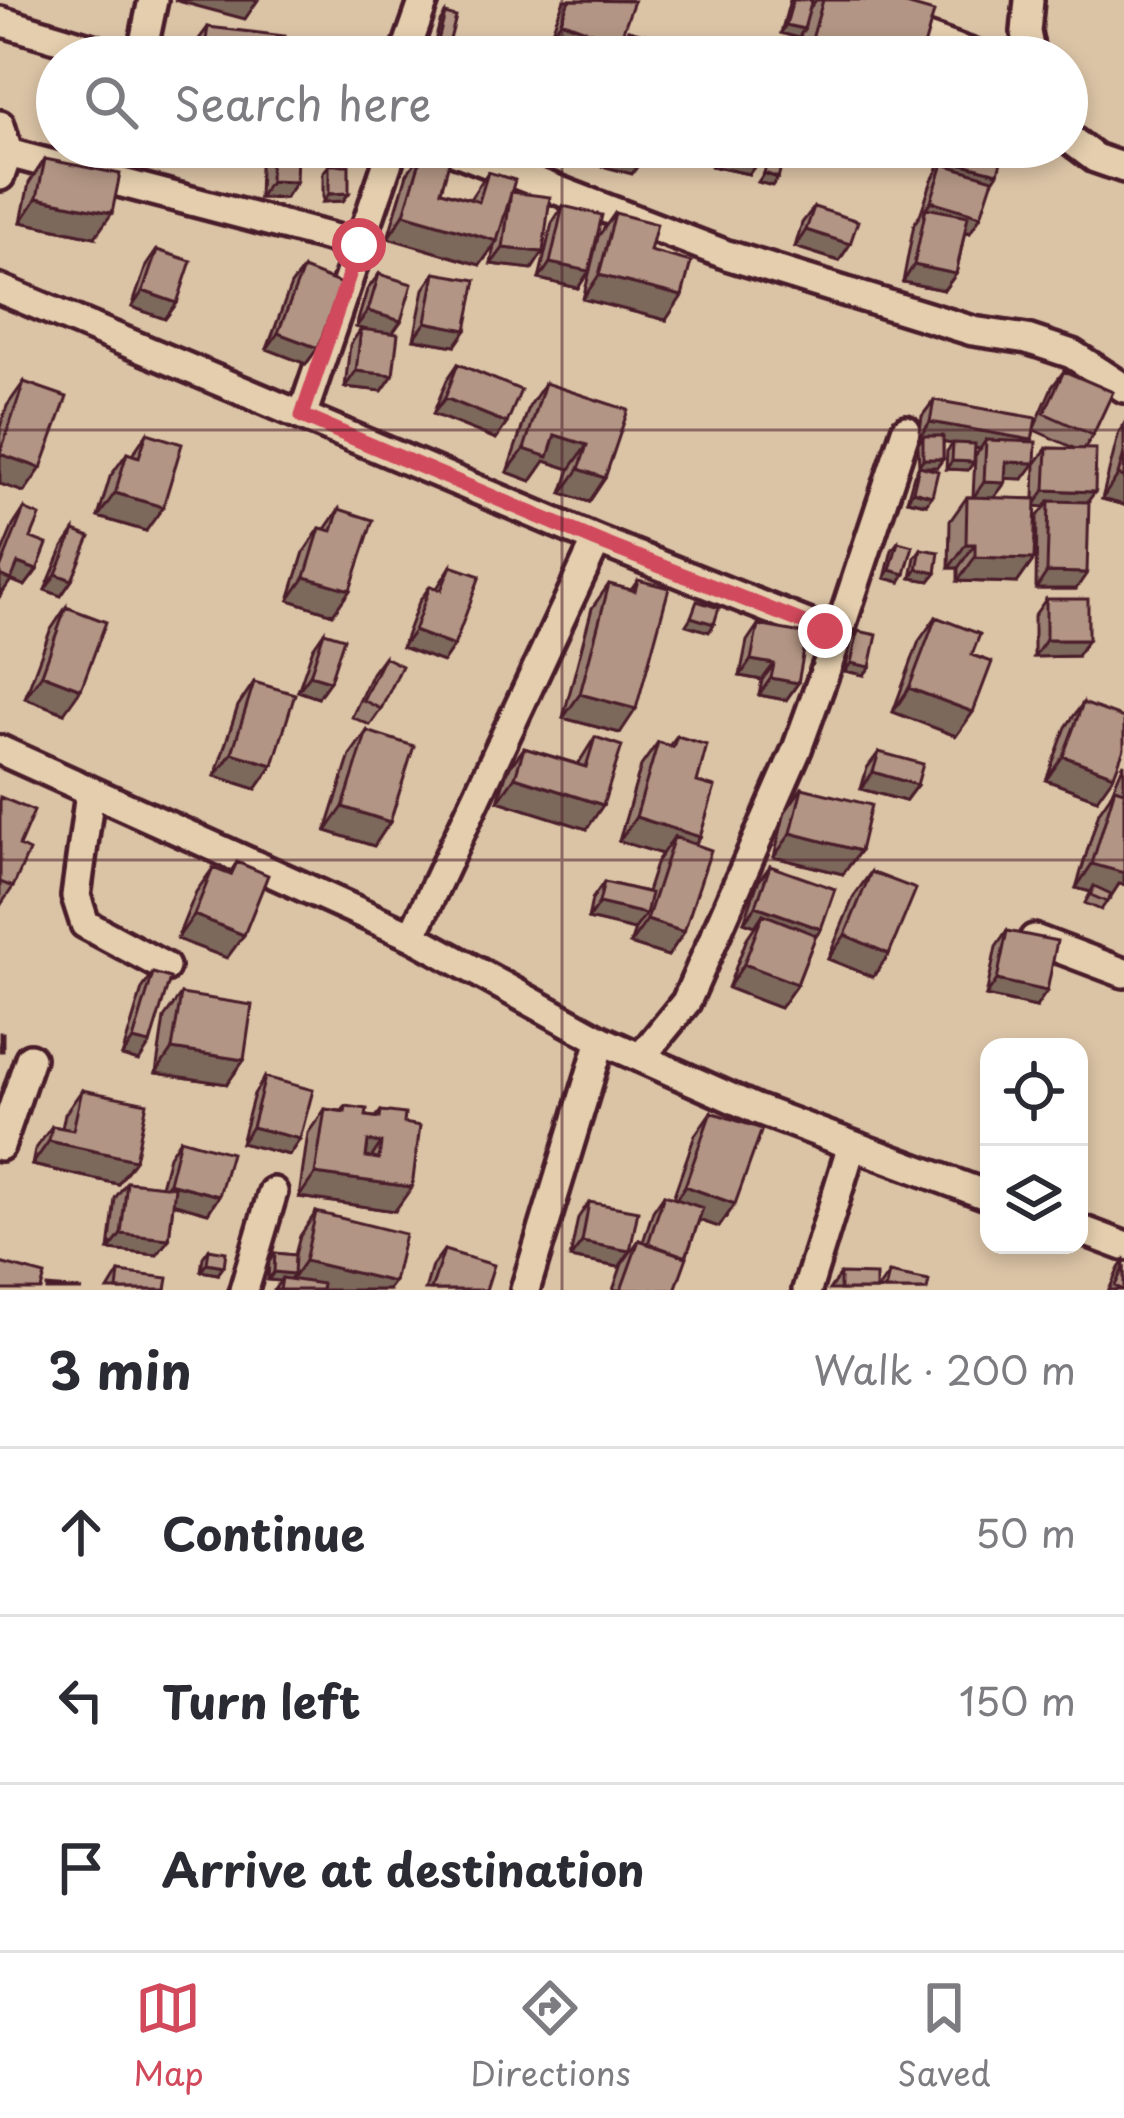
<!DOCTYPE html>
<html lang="en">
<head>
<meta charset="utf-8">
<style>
	:root { --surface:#fff; --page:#f2f2f3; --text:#2b2b33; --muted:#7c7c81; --line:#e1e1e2; --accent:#d1495b }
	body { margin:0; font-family:"Playpen Sans",sans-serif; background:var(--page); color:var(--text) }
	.controls { position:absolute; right:36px; bottom:36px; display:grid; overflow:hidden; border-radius:24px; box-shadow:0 6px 18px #0003 }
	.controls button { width:108px; height:108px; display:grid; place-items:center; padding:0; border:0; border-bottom:3px solid var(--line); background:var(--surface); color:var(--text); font:60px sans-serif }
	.stop { position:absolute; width:36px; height:36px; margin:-27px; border:9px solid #d1495b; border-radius:50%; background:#fff }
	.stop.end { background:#d1495b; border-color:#fff; box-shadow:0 3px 12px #0008 }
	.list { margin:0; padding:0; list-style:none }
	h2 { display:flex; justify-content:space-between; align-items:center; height:156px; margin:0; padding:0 48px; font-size:51px }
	h2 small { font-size:39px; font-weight:400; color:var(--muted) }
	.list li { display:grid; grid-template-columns:78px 1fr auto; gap:36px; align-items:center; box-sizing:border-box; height:168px; padding:0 48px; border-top:3px solid var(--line) }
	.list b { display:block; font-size:45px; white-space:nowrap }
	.list em { font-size:39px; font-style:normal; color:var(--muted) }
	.icon { flex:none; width:66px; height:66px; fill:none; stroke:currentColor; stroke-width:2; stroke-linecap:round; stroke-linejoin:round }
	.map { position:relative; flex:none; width:1124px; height:1290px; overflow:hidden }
	.search { position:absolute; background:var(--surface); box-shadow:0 6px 18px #0003; left:36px; right:36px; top:36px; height:132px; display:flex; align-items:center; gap:30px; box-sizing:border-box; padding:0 42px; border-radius:66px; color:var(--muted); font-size:45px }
	.sheet { height:660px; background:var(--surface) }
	nav { display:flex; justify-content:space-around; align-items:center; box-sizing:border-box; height:168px; border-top:3px solid var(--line); background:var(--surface); font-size:33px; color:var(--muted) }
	nav a { display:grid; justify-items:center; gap:6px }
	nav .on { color:var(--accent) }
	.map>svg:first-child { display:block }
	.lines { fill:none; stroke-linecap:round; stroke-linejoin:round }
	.minor-casing { stroke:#4a1f2b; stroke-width:36 }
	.minor { stroke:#e4ceae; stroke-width:27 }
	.wall { fill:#998072; stroke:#4a1f2b; stroke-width:3; fill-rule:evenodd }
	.shaded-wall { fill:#7d685c; stroke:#4a1f2b; stroke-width:3 }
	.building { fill:#b29584; stroke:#4a1f2b; stroke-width:3; fill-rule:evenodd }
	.route { stroke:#d1495b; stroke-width:15 }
	.grid { fill:none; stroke:#4a1f2b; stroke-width:3; stroke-opacity:0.55 }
</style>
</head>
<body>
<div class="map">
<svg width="1124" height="1290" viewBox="0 0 1124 1290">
	<rect width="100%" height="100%" fill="#dbc4a6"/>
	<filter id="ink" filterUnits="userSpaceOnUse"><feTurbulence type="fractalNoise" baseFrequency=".00833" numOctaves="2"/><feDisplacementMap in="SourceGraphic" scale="24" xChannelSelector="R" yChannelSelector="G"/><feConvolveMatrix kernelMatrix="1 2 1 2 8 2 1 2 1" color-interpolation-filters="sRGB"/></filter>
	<g filter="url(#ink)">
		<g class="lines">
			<!-- minor casing -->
			<g class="minor-casing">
				<path id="minor" d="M1029,0L1026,32L1031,57
					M0,21L119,57
					M893,26L980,57
					M141,57L153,0
					M404,57L424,0
					M0,125L8,153L0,176
					M1067,137L1095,158L1124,168
					M445,147L727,255L973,331L1027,339L1072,354L1124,388
					M8,153L359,245
					M0,289L597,540L825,631L835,644L797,749L686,1002L641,1057
					M302,416L393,147
					M835,644L906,430
					M0,750L412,936L601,1040L756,1109L989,1196
					M90,793L76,896L85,924L165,967
					M412,936L597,540
					M1034,939L1124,973
					M0,1146L30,1058
					M1079,1229L1124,1246
					M244,1290L273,1192
					M525,1290L601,1040
					M807,1290L852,1145"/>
			</g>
			<!-- minor -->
			<use href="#minor" class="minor"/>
		</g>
		<!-- wall -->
		<path class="wall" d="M564,0H630L608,57H603L549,38Z
			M790,0H812L809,9L816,0H892L921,57H794L801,34L798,38L781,33Z
			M445,14L448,47L442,55L432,53L440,22Z
			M208,27L281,57H194L196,43Z
			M628,30L718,57H611Z
			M705,147H763L749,174L711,166L713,156L703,154Z
			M944,147H1005L970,233L965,231L956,274L944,290L903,282L914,224L920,215L932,180L937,171Z
			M271,150L296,182L285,198H259L260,166Z
			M423,151L441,191L470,199L488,172L511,192L543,252L532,269L491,264L494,246L480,265L388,238L407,174Z
			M45,159L95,237L21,222L29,183Z
			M329,165L349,193L343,201L323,202V173Z
			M563,206L589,271L578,288L539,279L552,223Z
			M814,207L850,244L839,261L795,247L802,223Z
			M615,213L650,251L666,320L583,299L598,237Z
			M157,250L177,303L165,319L132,307L146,266Z
			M303,269L318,348L306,364L267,349L291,285Z
			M435,273L455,346L414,339L424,289Z
			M379,274L401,321L392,333L393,375L382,391L345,387L350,345L361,329L366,330L356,327L367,290Z
			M458,364L507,423L496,439L433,414L447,380Z
			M1064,371L1093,435L1084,449L1087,502L1076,589H1036L1037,517L1045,507L1035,506L1034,559L1017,583L958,581V568H949L950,521L967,497H973L975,456L980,449L975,448L968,470L946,469L947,451L953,444L943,442V459L937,467H923L926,504L907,500L914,475L919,467L918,444L922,438H919L922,416L934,400L1035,426L1052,387ZM1034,430L1076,449L1047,448L1035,464L1034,499L994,498L1005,478L1023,479Z
			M24,382L41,468L24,492L0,484V427L7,406Z
			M545,383L605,478L589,502L562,493L570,469L545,461L531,481L507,472L529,407Z
			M1124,424V505L1102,499L1119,432Z
			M147,433L146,531L98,517L110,477L127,453L132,455Z
			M24,509L37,570L25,586L11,580L0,596V557L13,526Z
			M339,509L350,590L333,614L289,600L304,552L320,528L325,529Z
			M74,531L72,580L61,596L45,590L63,547Z
			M898,542L900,582L885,578L892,550Z
			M921,549L936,573L930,581L911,578L915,557Z
			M451,566L454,646L443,662L402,647L419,602L430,586L437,588Z
			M638,580L620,733L563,718L592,608L609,584L631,590Z
			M1046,599L1077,656L1034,657V616Z
			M66,607L64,713L25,698L50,631Z
			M936,617L972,655L973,712L956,736L893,712L919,641Z
			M758,625L798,683L786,700L759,695L762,680L740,676L747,641Z
			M858,631L864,675L845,671L852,639Z
			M324,632L318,698L298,691L313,648Z
			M384,657L381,709L370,725L352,717L372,673Z
			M254,682L273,765L256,789L215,776L238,706Z
			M1083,703L1097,799L1046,780L1066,727Z
			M367,731L390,822L374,846L326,831L350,755Z
			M677,736L697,782L695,844L684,932L668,956L630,944L635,929L588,919L592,899L604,882L647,892L657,861L662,854L619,841L641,766L658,742L669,746Z
			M595,737L587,829L498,801L507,771L524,748L578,764Z
			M879,752L917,785L905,801L861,789L867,768Z
			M1124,763V885L1119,884L1101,910L1085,903L1091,892L1076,888L1099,812L1110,796Z
			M802,788L860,851L843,874L774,857L785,812Z
			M0,797L19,846L13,887L0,906Z
			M237,862L227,958L177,939L196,892L213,868L229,874Z
			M770,866L821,929L815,937L797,984L780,1008L728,988L747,938L755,926L744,922L758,882Z
			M871,872L889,954L873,977L828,959L854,896Z
			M1007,931L1036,1007L986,996L996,947Z
			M153,973L139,1061L122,1056L142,989Z
			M181,994L244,1060L227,1084L156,1073L164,1018Z
			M265,1077L300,1139L289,1155L241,1143L254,1094Z
			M82,1090L135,1160L118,1184L32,1165L35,1150L52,1126L62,1128L65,1114Z
			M346,1106L366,1116L376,1117L381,1111L404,1123L395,1211L299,1197L308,1133L325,1109L342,1111Z
			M711,1112L735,1204L719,1227L699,1220L675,1290H613L622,1264L639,1240L643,1242L653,1211L664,1195L673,1198L695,1135Z
			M180,1139L219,1196L208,1213L173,1203L169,1239L157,1255L109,1250L115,1198L127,1182L161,1186L169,1156Z
			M589,1202L630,1251L619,1267L570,1258L578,1218Z
			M316,1212L388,1290H274L280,1281L268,1280L269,1262L275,1253L295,1255L300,1236Z
			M209,1249L218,1274L201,1271L203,1257Z
			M444,1250L486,1290H425L432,1266Z
			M1124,1261V1290H1109L1119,1268Z
			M119,1272L166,1290H108Z
			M889,1273L927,1290H877Z
			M840,1274L876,1290H829Z"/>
		<!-- shaded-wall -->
		<path class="shaded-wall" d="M174,0H258L245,19Z
			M561,21L619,42L608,57H603L549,38Z
			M786,25L804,29L798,38L781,33Z
			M437,45L448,47L442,55L432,53Z
			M205,46L282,56L198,57Z
			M593,147H637L649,150L632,174L583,161Z
			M708,147H719L713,156L703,154Z
			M770,147H826L812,166L766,153Z
			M722,149L761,158L749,174L711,166Z
			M947,160L998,173L987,190L941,169Z
			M764,173L778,178L772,186L758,182Z
			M270,181L296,182L285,198H259Z
			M349,193L343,201L323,202L329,194Z
			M37,198L112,213L95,237L21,222Z
			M931,201L981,216L970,233L924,218L925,209Z
			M404,214L497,241L480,265L388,238Z
			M806,230L850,244L839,261L795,247Z
			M503,248L543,252L532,269L491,264Z
			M550,263L589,271L578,288L539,279Z
			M914,265L956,274L944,290L903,282Z
			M599,275L682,296L666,320L583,299Z
			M143,291L177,303L165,319L132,307Z
			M368,311L401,321L390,337L356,327Z
			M426,322L466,330L455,346L414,339Z
			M278,333L318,348L306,364L267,349Z
			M356,371L393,375L382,391L345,387Z
			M445,398L507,423L496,439L433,414Z
			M930,422L1032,440L1021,456L986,440L980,449L919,438Z
			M555,435L587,445L570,469L545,461L531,481L507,472L524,449Z
			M0,454L41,468L24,492L0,484Z
			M923,459H943L937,467H918Z
			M952,461L974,462L968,470L946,469Z
			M1006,462L1035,463L1023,479L994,478Z
			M579,469L605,478L589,502L562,493Z
			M1118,475L1124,477V505L1102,499Z
			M984,482L1005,483L993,499L973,498Z
			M1045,490L1095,492L1083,508L1049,501L1045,507L1034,506Z
			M913,491L932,496L926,504L907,500Z
			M115,493L163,507L146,531L98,517Z
			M966,544H975L958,568H949Z
			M975,557L1034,559L1017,583L958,581Z
			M18,563L37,570L25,586L11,580L0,596V575Z
			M917,569L936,573L930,581L911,578Z
			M890,570L905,574L900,582L885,578Z
			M1047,572L1087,573L1076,589H1036Z
			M56,574L72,580L61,596L45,590Z
			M305,577L350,590L333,614L289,600Z
			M691,617L714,624L709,632L686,625Z
			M414,631L454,646L443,662L402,647Z
			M1046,640H1088L1077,656L1034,657Z
			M751,660L774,664L762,680L740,676Z
			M851,663L870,667L864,675L845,671Z
			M42,674L81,689L64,713L25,698Z
			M310,675L330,681L318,698L298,691Z
			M771,678L798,683L786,700L759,695Z
			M909,688L973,712L956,736L893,712Z
			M580,694L636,709L620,733L563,718Z
			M232,753L273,765L256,789L215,776Z
			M1063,756L1114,775L1097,799L1046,780Z
			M873,772L917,785L905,801L861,789Z
			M515,777L603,805L587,829L498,801Z
			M343,807L390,822L374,846L326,831Z
			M636,817L700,837L684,860L674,837L662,854L619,841Z
			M791,833L860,851L843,874L774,857Z
			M1092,864L1124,869V885L1119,884L1110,898L1094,886L1091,892L1076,888Z
			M599,903L646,914L634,930L588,919Z
			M756,906L821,929L810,945L763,914L755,926L744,922Z
			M194,915L244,935L227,958L177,939Z
			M647,920L684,932L668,956L630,944Z
			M845,935L889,954L873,977L828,959Z
			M744,964L797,984L780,1008L728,988Z
			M997,980L1047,991L1036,1007L986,996Z
			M133,1040L150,1044L139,1061L122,1056Z
			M172,1049L244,1060L227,1084L156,1073Z
			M252,1127L300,1139L289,1155L241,1143Z
			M49,1141L135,1160L118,1184L32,1165Z
			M368,1141L381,1143L365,1167Z
			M315,1174L412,1187L395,1211L299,1197Z
			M169,1183L219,1196L208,1213L157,1199Z
			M685,1186L735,1204L719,1227L669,1210Z
			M121,1234L169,1239L157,1255L109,1250Z
			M582,1242L630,1251L619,1267L570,1258Z
			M305,1261L394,1282L388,1290H310L288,1285Z
			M207,1263L224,1266L218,1274L201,1271Z
			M274,1272L294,1274L288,1282L282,1278L280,1281L268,1280Z"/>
		<!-- building -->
		<path class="building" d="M569,0L634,1L619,42L561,21Z
			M793,0H812L804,29L786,25Z
			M823,0H892L934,12L921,57H899L886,53L885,57H807Z
			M445,14L456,17L448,47L437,45Z
			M208,27L285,36L282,56L205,46Z
			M628,30L720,52L718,57H621Z
			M359,45L389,53L388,57H356Z
			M723,147H763L761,158L722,149Z
			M951,147H1005L998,173L947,160Z
			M271,150L297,151L296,182L270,181Z
			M423,151L450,159L441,191L479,202L488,172L515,180L497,241L404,214Z
			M45,159L120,174L112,213L37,198Z
			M768,159L782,164L778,178L764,173Z
			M943,164L993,179L981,216L931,201Z
			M329,165H349V193L329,194Z
			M511,192L550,197L543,252L503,248Z
			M563,206L602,215L589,271L550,263Z
			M814,207L858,221L850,244L806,230Z
			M926,208L968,216L956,274L914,265Z
			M615,213L657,224L650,251L691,262L682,296L599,275Z
			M157,250L191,261L177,303L143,291Z
			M303,269L342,284L318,348L278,333Z
			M435,273L476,280L466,330L426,322Z
			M379,274L412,284L401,321L368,311Z
			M361,329L398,334L393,375L356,371Z
			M458,364L521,390L507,423L445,398Z
			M1064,371L1113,392L1093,435L1044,413Z
			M24,382L67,397L41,468L0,454Z
			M545,383L628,410L605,478L579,469L587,445L555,435L548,457L524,449Z
			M934,400L1036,418L1032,440L930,422Z
			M147,433L182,444L163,507L115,493L127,453L139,457Z
			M923,436H943V459H923Z
			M986,440L1036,442L1035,463L1006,462L1005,483L984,482Z
			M953,443L975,444L974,462L952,461Z
			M1047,448L1096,449L1095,492L1045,490Z
			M1124,453V477L1118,475Z
			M919,466L938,471L932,496L913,491Z
			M967,497L1036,499L1034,559L975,557V544H966Z
			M1049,501L1089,502L1087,573L1047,572Z
			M24,509L40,516L31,538L47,544L37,570L18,563L11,580L0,575V569Z
			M339,509L373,520L350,590L305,577L320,528L332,531Z
			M74,531L90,537L72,580L56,574Z
			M898,542L913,546L905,574L890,570Z
			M921,549L939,552L936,573L917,569Z
			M451,566L480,576L454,646L414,631L430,586L441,590Z
			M638,580L669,588L636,709L580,694L609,584L635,591Z
			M1046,599H1088V640H1046Z
			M697,601L719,608L714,624L691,617Z
			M66,607L106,622L81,689L42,674Z
			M936,617L980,634L972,655L992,662L973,712L909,688Z
			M758,625L807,634L798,683L771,678L774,664L751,660Z
			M858,631L877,635L870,667L851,663Z
			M324,632L344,638L330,681L310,675Z
			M384,657L402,666L381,709L363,700Z
			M254,682L295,694L273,765L232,753Z
			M1083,703L1124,718V749L1114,775L1063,756Z
			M367,731L414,746L390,822L343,807Z
			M677,736L707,745L697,782L715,787L700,837L636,817L658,742L673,747Z
			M595,737L622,746L603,805L515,777L524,748L586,767Z
			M879,752L923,764L917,785L873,772Z
			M802,788L871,805L860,851L791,833Z
			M1115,788L1124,791V873L1092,864Z
			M0,797L34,811L19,846L29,851L13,887L0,882Z
			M674,837L711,850L684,932L647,920Z
			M237,862L268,875L244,935L194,915L213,868L231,875Z
			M770,866L835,889L821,929L756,906Z
			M871,872L916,889L889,954L845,935Z
			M604,882L651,893L646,914L599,903Z
			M1094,886L1111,894L1107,902L1091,895Z
			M763,914L816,935L797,984L744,964Z
			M1007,931L1057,941L1047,991L997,980Z
			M153,973L170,978L150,1044L133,1040Z
			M181,994L252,1005L244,1060L172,1049Z
			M0,1033H3V1051H0Z
			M265,1077L313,1090L300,1139L252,1127Z
			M82,1090L147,1103L135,1160L49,1141L52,1126L73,1130Z
			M346,1106L367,1109L366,1116L380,1118L381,1111L405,1114L404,1123L420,1126L412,1187L315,1174L325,1109L345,1112ZM368,1141L381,1143L379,1159L366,1157Z
			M711,1112L762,1129L735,1204L685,1186Z
			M180,1139L231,1153L219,1196L169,1183Z
			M127,1182L175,1187L169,1239L121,1234Z
			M664,1195L703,1208L686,1257L648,1244Z
			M589,1202L638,1211L630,1251L582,1242Z
			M316,1212L405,1234L394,1282L305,1261Z
			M639,1240L687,1257L675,1290H621Z
			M209,1249L226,1252L224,1266L207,1263Z
			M444,1250L494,1265L486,1290H431Z
			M275,1253L295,1255L294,1274L274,1272Z
			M0,1263L45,1275L41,1290H0Z
			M1124,1266V1290L1115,1286Z
			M119,1272L168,1278L166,1290H117Z
			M889,1273L929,1281L927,1290H885Z
			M840,1274L876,1275V1290H840Z
			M282,1278L322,1284L321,1290H280Z
			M47,1287L82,1290H47Z"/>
	</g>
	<g class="lines" filter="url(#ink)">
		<!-- route -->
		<path class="route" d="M359,245L302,416L597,541L825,631"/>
	</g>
	<!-- grid -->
	<path class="grid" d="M562,0V57M562,147V1290M0,430H1124M0,860H1124"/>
</svg>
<div class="controls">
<button><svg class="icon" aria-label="locate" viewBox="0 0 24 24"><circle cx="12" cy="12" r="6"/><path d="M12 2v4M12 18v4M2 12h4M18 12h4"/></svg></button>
<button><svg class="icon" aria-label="layers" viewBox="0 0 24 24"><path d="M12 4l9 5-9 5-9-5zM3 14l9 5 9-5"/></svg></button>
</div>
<div class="stop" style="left:359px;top:245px"></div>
<div class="stop end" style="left:825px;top:631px"></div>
<div class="search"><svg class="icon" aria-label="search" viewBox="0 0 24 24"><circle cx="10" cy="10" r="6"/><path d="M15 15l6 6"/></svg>Search here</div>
</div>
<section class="sheet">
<h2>3 min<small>Walk · 200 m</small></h2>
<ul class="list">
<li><svg class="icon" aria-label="ahead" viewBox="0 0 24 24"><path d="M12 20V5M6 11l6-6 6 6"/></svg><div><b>Continue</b></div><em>50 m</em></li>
<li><svg class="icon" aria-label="left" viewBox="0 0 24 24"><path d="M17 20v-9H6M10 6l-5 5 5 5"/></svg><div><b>Turn left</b></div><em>150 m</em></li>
<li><svg class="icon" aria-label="arrive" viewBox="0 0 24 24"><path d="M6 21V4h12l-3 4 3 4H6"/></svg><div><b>Arrive at destination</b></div></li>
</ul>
</section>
<nav>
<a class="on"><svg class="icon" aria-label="map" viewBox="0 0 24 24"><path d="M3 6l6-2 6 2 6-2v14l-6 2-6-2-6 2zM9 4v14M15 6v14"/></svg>Map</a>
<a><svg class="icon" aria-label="directions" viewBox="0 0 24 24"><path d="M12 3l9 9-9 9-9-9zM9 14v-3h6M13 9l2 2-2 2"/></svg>Directions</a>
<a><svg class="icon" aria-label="saved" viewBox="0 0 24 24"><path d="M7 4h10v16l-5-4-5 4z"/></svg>Saved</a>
</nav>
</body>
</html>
